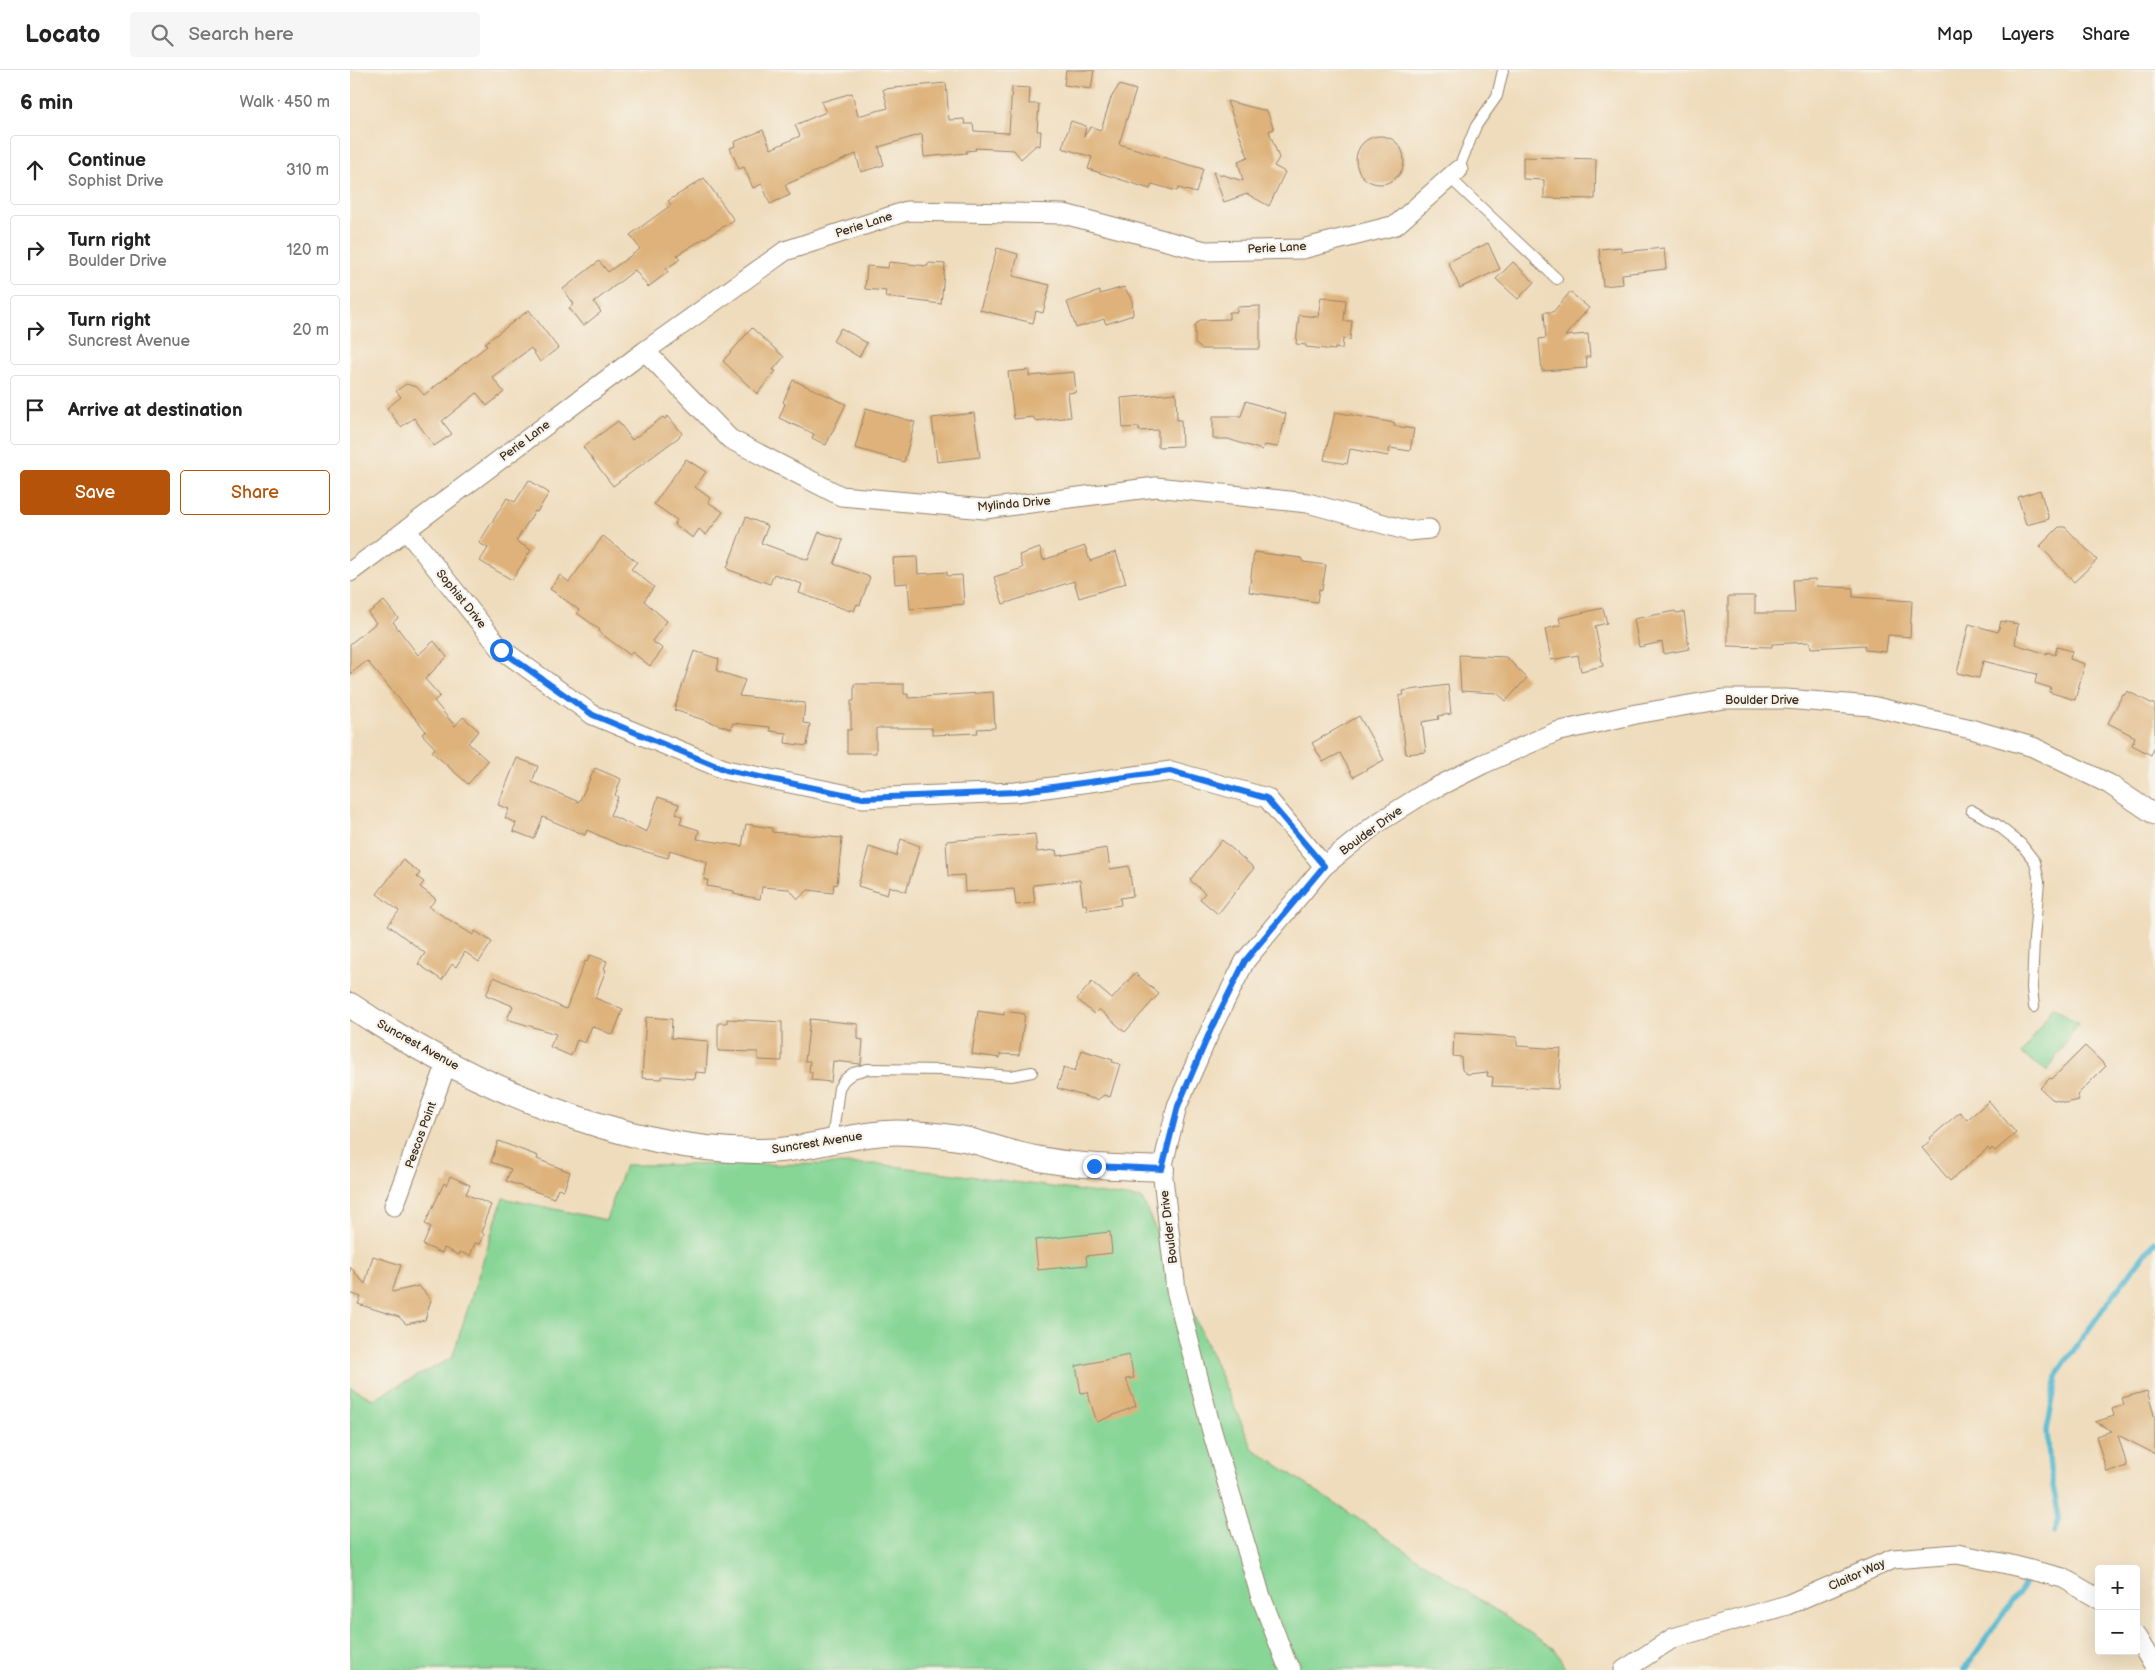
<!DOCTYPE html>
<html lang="en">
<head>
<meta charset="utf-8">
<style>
	:root { --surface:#fff; --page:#f6f6f6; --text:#222; --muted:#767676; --line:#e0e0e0; --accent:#b45309 }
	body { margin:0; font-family:"Balsamiq Sans",sans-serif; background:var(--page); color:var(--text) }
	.controls { position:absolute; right:15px; bottom:15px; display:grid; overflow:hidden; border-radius:5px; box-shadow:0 5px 20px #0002 }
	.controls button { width:45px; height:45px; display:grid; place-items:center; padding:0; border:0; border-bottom:1px solid var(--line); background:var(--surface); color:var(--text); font:25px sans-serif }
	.stop { position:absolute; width:15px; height:15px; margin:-11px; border:4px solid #1a73e8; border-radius:50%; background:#fff }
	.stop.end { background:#1a73e8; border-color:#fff; box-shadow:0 1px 5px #0008 }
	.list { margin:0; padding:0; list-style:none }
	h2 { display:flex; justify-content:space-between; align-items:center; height:65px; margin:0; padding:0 20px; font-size:21px }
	h2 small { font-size:16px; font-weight:400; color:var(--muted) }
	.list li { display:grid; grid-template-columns:32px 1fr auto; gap:15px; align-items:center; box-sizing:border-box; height:70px; margin:0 10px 10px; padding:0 10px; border:1px solid var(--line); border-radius:5px }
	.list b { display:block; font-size:19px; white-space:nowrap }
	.list p { margin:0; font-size:16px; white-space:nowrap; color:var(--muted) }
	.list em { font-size:16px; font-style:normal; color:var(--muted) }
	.actions { display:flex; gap:10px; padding:15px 20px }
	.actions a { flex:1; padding:11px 0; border:1px solid var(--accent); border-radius:5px; text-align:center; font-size:18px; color:var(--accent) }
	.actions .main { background:var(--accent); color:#fff }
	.icon { flex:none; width:28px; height:28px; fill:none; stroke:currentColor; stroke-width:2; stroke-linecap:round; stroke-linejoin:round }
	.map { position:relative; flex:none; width:1805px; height:1600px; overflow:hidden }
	header { display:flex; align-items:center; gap:30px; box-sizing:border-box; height:70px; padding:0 25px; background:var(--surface); border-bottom:1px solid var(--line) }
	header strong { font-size:24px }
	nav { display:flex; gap:28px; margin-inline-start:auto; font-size:18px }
	.search { width:350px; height:45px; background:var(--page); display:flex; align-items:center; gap:12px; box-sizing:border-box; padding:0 18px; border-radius:5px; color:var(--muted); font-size:19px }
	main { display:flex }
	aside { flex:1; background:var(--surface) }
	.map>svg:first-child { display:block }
	.grass { fill:#87d696; stroke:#61805a }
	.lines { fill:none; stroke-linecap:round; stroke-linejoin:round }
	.stream { stroke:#51b7cf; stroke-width:5.5 }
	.building { fill:#deb27a }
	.service-casing { stroke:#95836d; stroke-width:12 }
	.minor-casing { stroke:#95836d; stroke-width:21 }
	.tertiary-casing { stroke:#95836d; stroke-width:26 }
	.service { stroke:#fff; stroke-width:10 }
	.minor { stroke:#fff; stroke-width:19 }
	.tertiary { stroke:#fff; stroke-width:24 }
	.route { stroke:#1a73e8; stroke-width:6 }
	.labels { text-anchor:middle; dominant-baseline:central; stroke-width:4.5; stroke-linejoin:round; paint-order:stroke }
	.street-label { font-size:12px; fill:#3b2a1e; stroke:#f7f3e8 }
</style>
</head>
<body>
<header>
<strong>Locato</strong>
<div class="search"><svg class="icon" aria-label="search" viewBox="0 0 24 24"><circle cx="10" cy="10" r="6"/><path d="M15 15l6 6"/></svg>Search here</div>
<nav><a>Map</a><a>Layers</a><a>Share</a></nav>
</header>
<main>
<aside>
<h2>6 min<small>Walk · 450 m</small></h2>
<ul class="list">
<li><svg class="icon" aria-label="ahead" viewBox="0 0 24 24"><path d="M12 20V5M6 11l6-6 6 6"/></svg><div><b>Continue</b><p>Sophist Drive</p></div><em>310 m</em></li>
<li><svg class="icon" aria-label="right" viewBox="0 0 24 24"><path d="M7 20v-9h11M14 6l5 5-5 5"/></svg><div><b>Turn right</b><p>Boulder Drive</p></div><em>120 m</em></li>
<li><svg class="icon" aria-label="right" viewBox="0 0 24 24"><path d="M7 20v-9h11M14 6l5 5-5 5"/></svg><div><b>Turn right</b><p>Suncrest Avenue</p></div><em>20 m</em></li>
<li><svg class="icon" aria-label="arrive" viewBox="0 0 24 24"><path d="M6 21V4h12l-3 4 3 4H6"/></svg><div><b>Arrive at destination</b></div></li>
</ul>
<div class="actions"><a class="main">Save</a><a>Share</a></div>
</aside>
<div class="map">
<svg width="1805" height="1600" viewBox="0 0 1805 1600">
	<rect width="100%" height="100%" fill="#f7f3e8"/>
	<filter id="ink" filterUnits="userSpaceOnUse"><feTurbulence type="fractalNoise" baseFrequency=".02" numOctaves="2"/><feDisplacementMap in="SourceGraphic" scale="10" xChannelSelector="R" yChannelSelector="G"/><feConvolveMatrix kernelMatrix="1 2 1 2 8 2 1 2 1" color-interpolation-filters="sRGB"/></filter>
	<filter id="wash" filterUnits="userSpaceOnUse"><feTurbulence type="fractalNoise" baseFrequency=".0096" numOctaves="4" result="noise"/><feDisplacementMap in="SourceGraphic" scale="20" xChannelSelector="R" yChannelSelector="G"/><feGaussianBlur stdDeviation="1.12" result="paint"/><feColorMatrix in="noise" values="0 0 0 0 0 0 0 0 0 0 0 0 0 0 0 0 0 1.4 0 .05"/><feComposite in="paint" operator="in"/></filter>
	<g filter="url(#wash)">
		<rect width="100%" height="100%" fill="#efdcbc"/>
		<!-- grass -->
		<path class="grass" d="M1703,937L1728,954L1697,1001L1672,984Z
			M529,1094L792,1129L903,1379L1204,1579L1217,1600H0V1317L23,1329L102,1288L153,1128L256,1150L275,1095Z"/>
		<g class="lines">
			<!-- stream -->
			<path class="stream" d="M1704,1463L1709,1447L1700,1400L1697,1360L1708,1302L1764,1224L1805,1171
				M1614,1600L1681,1504"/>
		</g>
		<g id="blocks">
			<!-- building -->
			<path class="building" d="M716,0H744L741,19L714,15Z
				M596,13L599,50L614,49L615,54H623L624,61L659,63L662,17L680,18L679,34H689L687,61H691L690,76L686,75L671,89L664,80L625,78L626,80L616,81L617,83L574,87L572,64L529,77L534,95L511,102L506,84L435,115L440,125L420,134L412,114L403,118L394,97L389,99L380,78L385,76L384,72L413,60L421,79L450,66L445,55L476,42L471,32L502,23L508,46L538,38L533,19Z
				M769,15L786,20L769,74L853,99L846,123L829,118L827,121L802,114L800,119L738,99L742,87L712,78L721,51L736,56L734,66L741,57L751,60L761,28Z
				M877,31L917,41L924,59L919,61L929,88L924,96L935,102L919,136L897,124L874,132L863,102L893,111L888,91L898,87Z
				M1006 90a24 24 0 1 1 48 0a24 24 0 1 1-48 0Z
				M1173,87L1246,89L1245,129L1194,128V110L1173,109Z
				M354,108L384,150L327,185L330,189L316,199L318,202L298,217L285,200L244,232L251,242L233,256L219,238L224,234L213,219L249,191L258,202L290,179L280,165L321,135L318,131Z
				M1138,173L1150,199L1110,218L1098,192Z
				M1271,177V182L1314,178L1316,199L1272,204L1273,214L1253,216L1249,179Z
				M647,178L668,184L663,206L700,215L693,243L686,241L683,253L630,240Z
				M539,192L578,196V193L595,194L591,234L535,227L536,221L515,219L517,196L538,198Z
				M1163,192L1184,212L1168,229L1146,209Z
				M774,217L782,230L783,245L756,254L754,249L726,258L717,232L750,221V224Z
				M1220,222L1239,238L1215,266L1238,264L1240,287H1236L1237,298L1192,301L1189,269L1196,268L1194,242H1203Z
				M971,227L996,230L994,251H1002L1000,270L993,269L992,279L985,278V280L956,277V275L946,274L949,245L968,247Z
				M910,236V279H852L845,274V255L850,250L879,249V242H887V237Z
				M179,240L208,278L190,292L181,278L142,307L154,322L137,336L127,323L92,351L102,364L84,376L64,348L51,357L37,338L51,327L46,321L56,314L67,317L74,325L137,276L135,273Z
				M402,258L434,287L423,300L426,301L407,324L373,291Z
				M491,258L517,273L509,287L483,271Z
				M679,300V306L724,302L726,322L718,323L721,347L686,351L683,347L664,349L658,302Z
				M443,310L496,334L476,375L462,368L464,364L429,348L435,334L433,332Z
				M826,323L827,350H831L832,376L808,377V360L789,361V357L773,358L771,328Z
				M896,331L936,344L928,377L914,375L912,380L878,369H863V346H891Z
				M516,338L565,352L554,392L505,378Z
				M985,342L1045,353L1044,356L1064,359L1060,381L1040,378L1038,386L1000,379L997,394L974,390Z
				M624,343L630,387L587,392L582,348Z
				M318,346L332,363L329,367L263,416L233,377L268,351L282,370L313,347L315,349Z
				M336,389L356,402L345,417L360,428L358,432L373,442L356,465L349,459L343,468L324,455L327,450L304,434Z
				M179,410L199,423L187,442L185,441L166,471L181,480L162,510L130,491L138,478L129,473L157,428L165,432Z
				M1690,420L1699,449L1676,455L1668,427Z
				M396,447L418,456L411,473L458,490L469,462L493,470L484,494L520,507L510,535L507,534L504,541L501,539L500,541L449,523L452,514L424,504L420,514L379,500L377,498Z
				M1709,457H1715L1747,490L1724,512L1690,476Z
				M253,466L287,492L281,499L304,517L294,531L317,551L302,571L313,579L300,596L282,582L280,585L249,562L250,560L227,543L229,540L200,519L210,505L219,512Z
				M735,476L740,491L766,482L776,513L729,528L724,511L653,534L644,507L673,498L669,485L690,478L693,490Z
				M904,482L951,488L953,492L976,495L972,520L969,519L967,532L899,522Z
				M567,487L568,504L597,502V506L612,505L614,534L560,539L558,513L545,514L543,488Z
				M1465,509L1466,516L1503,518V527L1562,531L1560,567L1538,565L1536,582L1515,580V575L1461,578L1460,572L1422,574V577L1378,576V526H1405V543H1445L1443,510Z
				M34,531L48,548L43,552L68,585L84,571L97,587L75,609L90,626L84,631L105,656L113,647L129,661L118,673L138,691L118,714L82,682L85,678L72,664L76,661L17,591L0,604V574L26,553L18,543Z
				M1253,538L1257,553L1245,556L1253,596L1231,601L1228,585L1201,590L1195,559L1211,555L1209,548Z
				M1325,541L1326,543L1334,542L1339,579L1314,584L1312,572L1289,577L1284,549Z
				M1651,551L1668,554L1665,574L1697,584V582L1705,585L1707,577L1722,581L1720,589L1735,594L1725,630L1699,622L1701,618L1685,613L1687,604L1633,591L1629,608L1607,603L1619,554L1648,562Z
				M344,581L369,589L367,601L395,610L389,626L455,633L453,653L460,654L457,676L435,673L436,663L420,661V657L383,653L381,659L324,640Z
				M1109,585L1156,587L1177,608L1156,631L1147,623L1111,621Z
				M504,614H554V624H558V628L643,622L645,658L627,659L628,663L582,665V658H526V683H497V660H501V631H504Z
				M1098,615L1101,644L1088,646L1089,649L1072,652L1076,682L1056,684L1049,626L1054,625L1053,621Z
				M1777,621L1805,635V677L1801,685L1782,675L1785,667L1758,653L1773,624L1775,625Z
				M1009,646L1034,690L1003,707L990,683L973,692L962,673Z
				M167,688L188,696L182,712L229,732L245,698L271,709L265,725L268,727L260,745L297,762L308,727L329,734L326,744L332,746L330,754L349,760L347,769L392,776L396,754L422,758V762L492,768L487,815L484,814L483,823L458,820L448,829L439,819L412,817L410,829L384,824V821L357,816L358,810H354L357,792L320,780L318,788L268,774L237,760L235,765L193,747L184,769L163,761L166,753L155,748L159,739L148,735Z
				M685,764L687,782L706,780L707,786L757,778L760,799L779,796L783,826L770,828L771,835L737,840L736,834L733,835L730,810L683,815L685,833L666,835L664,819L615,822L614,805L598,806L596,771Z
				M551,769L570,776L556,822L539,816L537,825L508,816L519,777L546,786Z
				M872,770L904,798L868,844L850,829L855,823L840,810Z
				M53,790L70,803L67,807L74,812L70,817L86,829L79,837L123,865L125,861L142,872L129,892L115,882L106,897L102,894L92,910L68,894L75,883L38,855L49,841L27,824Z
				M240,885L257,891L254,899L256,900L245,928L273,939L263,965L242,956L235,973L227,970L221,986L200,977L206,964L157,949L163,936L136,925L144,907L216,939L235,891L237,892Z
				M785,903L809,924L775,962L749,939L744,944L727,929L742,912L762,929Z
				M628,941L654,945V941L675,944L669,985L650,984V988L622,984Z
				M296,947L322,949L321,968L358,971L356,1003L346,1002L345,1009L312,1006V1009L292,1008Z
				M377,949L432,952V991L408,990V982L368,981V953H377Z
				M460,949L508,954V969L513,970L511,994L483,991L481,1012L461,1010L462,1002H459L460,991H455Z
				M1104,963L1167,967V976L1211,979L1208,1019L1142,1016L1143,1007L1137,1006L1138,1002L1117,1004L1112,1000L1111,987L1103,986Z
				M1735,976L1756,996L1727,1025L1729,1030L1716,1033L1702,1029L1690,1018L1700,1008L1702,1009Z
				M732,980L763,990L762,992L770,994L760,1027L754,1025L747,1030L707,1018L714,997L725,1001Z
				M1639,1031L1666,1063L1645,1081L1642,1078L1640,1081L1638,1078L1600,1111L1572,1078L1581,1070L1580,1068L1610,1042L1617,1050Z
				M148,1071L188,1086L187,1089L220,1102L214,1120L208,1118L204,1128L156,1111L161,1099L141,1092Z
				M100,1106L120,1115L116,1124L141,1135L134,1152L135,1155L132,1162L134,1165L130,1174L125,1173L120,1186L110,1182L109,1185L94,1178L92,1183L73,1175L81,1157L75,1154L94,1113L97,1115Z
				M760,1162L762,1183L736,1186L737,1195L688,1200L685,1170Z
				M23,1186L51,1195L42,1222L69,1216L81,1230L75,1250L56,1254L49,1247L8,1234L11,1227L0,1223V1197L15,1214Z
				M779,1285L784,1308L776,1309L786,1336L747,1352L737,1322L731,1323L726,1296Z
				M1797,1321L1805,1348V1384L1768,1365L1777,1396L1757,1402L1746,1366L1762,1361L1745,1352L1764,1346L1762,1339L1774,1335L1772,1328Z"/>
		</g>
	</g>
	<g filter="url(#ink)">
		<use href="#blocks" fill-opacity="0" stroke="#95836d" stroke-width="1"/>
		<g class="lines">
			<!-- service casing -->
			<g class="service-casing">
				<path id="service" d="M1108,100L1126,56L1147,26L1153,0
					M1099,107L1207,209
					M1621,740L1646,754L1671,774L1685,792L1689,812L1684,869L1682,918L1684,937
					M482,1071L489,1018L494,1010L503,1003L517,999L593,1000L661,1006L682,1002"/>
			</g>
			<!-- minor casing -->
			<g class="minor-casing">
				<path id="minor" d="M295,281L380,369L491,426L635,439L806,417L958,433L1059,461L1079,459
					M56,460L151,579L243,645L376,700L513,728L666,722L821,701L917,728L974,796
					M0,502L295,281L435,181L557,141L714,144L855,181L952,179L1046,155L1108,100
					M44,1136L97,993
					M1786,1566L1805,1598
					M941,1600L936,1592L910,1524L861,1358L826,1220L812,1099L827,1036L862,957L895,891L974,796L1026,754L1075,723L1133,694L1206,662L1286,644L1374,629H1436L1521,636L1621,659L1683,677L1759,714L1805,745
					M1274,1600L1323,1568L1437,1535L1543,1489L1607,1484L1657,1494L1713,1508L1749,1529"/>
			</g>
			<!-- tertiary casing -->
			<g class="tertiary-casing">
				<path id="tertiary" d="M0,935C112,1011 271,1081 408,1081C459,1082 509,1059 560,1063C579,1064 600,1066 619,1070C641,1076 663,1084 685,1088C727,1097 770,1097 812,1099"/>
			</g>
			<!-- service -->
			<use href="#service" class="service"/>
			<!-- minor -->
			<use href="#minor" class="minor"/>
			<!-- tertiary -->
			<use href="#tertiary" class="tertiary"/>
		</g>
	</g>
	<g class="lines" filter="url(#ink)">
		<!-- route -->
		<path class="route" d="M151,580L243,645L376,700L513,728L666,722L820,701L916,728L974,796L895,891L862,957L828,1036L812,1099L744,1096"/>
	</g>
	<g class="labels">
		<!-- street labels -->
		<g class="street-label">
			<text transform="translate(514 155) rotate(-18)">Perie Lane</text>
			<text transform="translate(927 178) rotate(-3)">Perie Lane</text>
			<text transform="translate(175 371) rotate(-37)">Perie Lane</text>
			<text transform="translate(664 434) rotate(-5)">Mylinda Drive</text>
			<text transform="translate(111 529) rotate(51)">Sophist Drive</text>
			<text x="1412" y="630">Boulder Drive</text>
			<text transform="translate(1021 761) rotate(-36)">Boulder Drive</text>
			<text transform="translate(68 975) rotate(29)">Suncrest Avenue</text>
			<text transform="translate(71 1065) rotate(-70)">Pescos Point</text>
			<text transform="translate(467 1073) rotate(-9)">Suncrest Avenue</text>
			<text transform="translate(819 1157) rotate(-97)">Boulder Drive</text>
			<text transform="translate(1507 1505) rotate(-24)">Claitor Way</text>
		</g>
	</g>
</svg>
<div class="controls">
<button>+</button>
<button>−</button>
</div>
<div class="stop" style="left:151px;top:580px"></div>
<div class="stop end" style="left:744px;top:1096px"></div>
</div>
</main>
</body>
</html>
